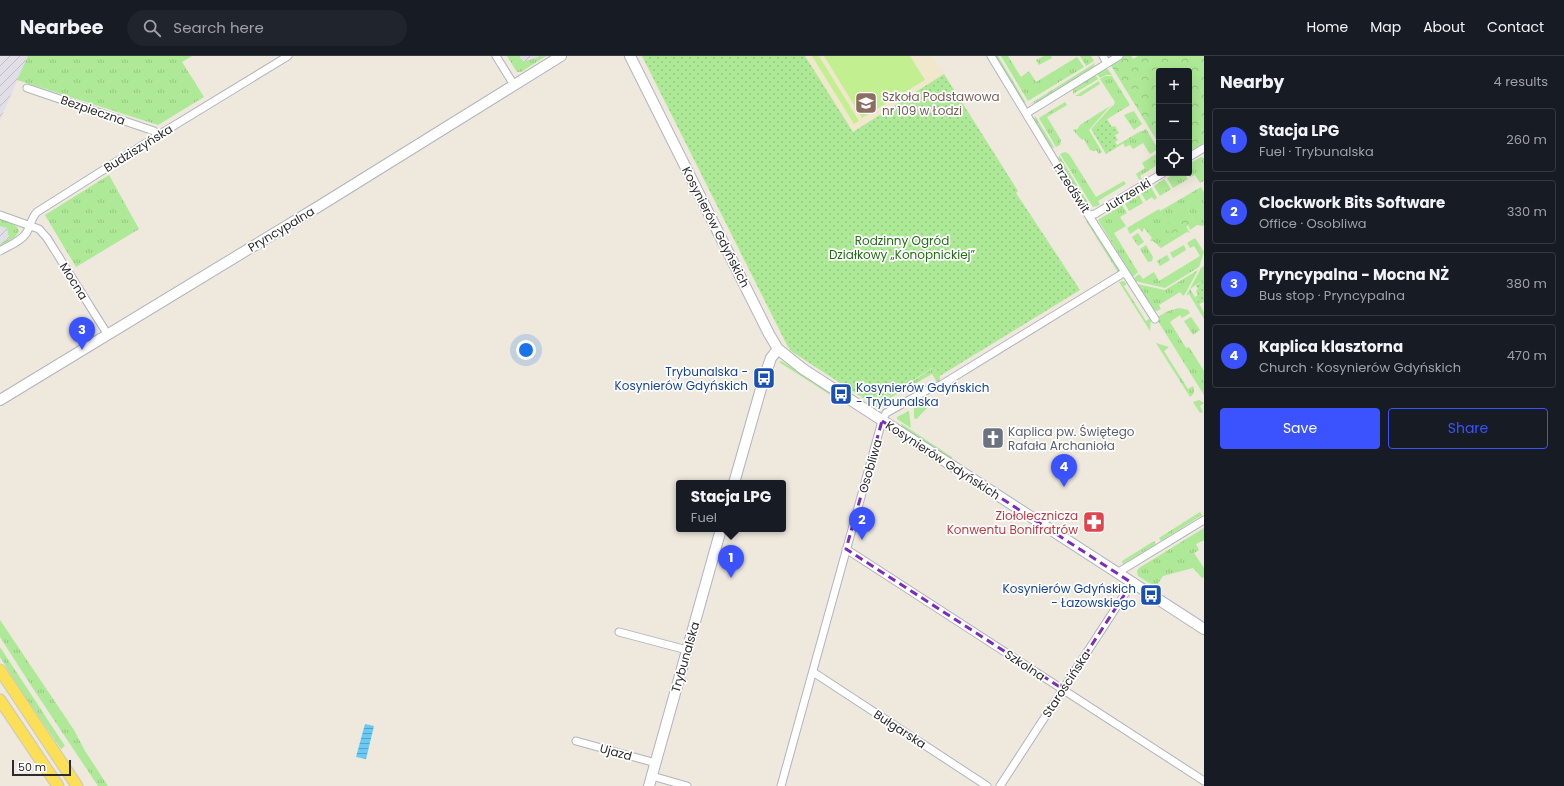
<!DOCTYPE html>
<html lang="en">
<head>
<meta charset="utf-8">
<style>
	:root { --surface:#171b24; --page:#20242c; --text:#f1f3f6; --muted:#9ea1a6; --line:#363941; --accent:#3a52ff }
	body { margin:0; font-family:Poppins,sans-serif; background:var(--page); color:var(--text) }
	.controls { position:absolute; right:12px; top:12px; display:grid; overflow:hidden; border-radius:4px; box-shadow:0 4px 16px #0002 }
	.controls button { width:36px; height:36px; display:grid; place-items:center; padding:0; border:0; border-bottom:1px solid var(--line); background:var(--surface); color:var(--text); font:20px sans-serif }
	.scale { position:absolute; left:12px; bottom:10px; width:59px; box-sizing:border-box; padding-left:4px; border:2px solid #2c2c2c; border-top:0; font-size:11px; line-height:14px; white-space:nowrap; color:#2c2c2c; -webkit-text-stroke:3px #fff; paint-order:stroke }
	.you { position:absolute; left:526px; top:294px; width:14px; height:14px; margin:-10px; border:3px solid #fff; border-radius:50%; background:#1a73e8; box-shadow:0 0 0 6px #1a73e833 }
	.badge { display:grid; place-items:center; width:26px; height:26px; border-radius:50%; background:var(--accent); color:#fff; font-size:13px; font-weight:700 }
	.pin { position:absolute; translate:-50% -33px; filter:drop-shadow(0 1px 2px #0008) }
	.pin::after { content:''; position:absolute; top:21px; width:14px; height:12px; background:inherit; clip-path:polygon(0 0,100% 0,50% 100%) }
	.popup { position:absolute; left:676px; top:424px; width:110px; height:52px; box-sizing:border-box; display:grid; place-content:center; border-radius:4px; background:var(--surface); filter:drop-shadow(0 1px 3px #0005); font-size:13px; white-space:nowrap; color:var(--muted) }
	.popup b { font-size:15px; color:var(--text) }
	.popup::after { content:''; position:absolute; left:50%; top:100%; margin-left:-8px; border:8px solid transparent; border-top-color:var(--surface) }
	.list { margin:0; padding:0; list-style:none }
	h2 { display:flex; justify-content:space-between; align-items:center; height:52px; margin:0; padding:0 16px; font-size:17px }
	h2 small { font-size:13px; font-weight:400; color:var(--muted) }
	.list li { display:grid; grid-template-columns:26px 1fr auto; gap:12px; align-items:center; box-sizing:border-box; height:64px; margin:0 8px 8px; padding:0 8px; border:1px solid var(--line); border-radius:4px }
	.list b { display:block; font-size:15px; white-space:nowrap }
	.list p { margin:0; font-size:13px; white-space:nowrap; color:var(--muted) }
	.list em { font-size:13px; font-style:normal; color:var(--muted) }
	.actions { display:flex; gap:8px; padding:12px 16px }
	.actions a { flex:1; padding:9px 0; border:1px solid var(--accent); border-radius:4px; text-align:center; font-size:14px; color:var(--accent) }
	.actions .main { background:var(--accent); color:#fff }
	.icon { flex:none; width:22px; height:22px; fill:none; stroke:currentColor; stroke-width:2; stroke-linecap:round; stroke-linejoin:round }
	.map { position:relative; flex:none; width:1204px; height:730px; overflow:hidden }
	header { display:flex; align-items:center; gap:24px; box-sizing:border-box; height:56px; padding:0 20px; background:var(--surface); border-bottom:1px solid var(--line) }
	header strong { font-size:19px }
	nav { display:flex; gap:22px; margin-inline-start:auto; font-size:14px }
	.search { width:280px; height:36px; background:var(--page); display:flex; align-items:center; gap:10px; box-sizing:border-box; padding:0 14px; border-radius:22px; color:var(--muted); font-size:15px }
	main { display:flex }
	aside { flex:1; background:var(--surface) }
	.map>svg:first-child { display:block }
	.industrial { fill:url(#industrial-furrows) }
	.education { fill:#f1e7cc }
	.grass { fill:url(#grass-tufts) }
	.park { fill:url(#park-crowns) }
	.garden { fill:url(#garden-dots) }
	.pitch { fill:#c2f091 }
	.water { fill:url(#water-rules) }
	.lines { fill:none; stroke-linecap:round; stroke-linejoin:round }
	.street-casing { stroke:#b1b3c0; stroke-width:9 }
	.secondary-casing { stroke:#b1b3c0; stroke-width:12 }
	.primary-casing { stroke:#c8c8c8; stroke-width:13 }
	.street { stroke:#fff; stroke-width:7 }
	.secondary { stroke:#fff; stroke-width:10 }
	.primary { stroke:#fbdf56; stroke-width:11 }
	.marked { fill:none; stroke:#7b2cbf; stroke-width:3; stroke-dasharray:8 5; stroke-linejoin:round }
	.labels { text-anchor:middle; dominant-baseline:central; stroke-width:3.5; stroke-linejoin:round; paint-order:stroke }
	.education-label { font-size:12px; fill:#785e54; stroke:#fff; text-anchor:start }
	.street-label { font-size:12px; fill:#2c2c2c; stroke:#fff }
	.park-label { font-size:12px; fill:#226f15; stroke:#fff }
	.transit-label { font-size:12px; fill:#164399; stroke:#fff; text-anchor:end }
	.worship-label { font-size:12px; fill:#5b616d; stroke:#fff; text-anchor:start }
	.health-label { font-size:12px; fill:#be3a42; stroke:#fff; text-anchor:end }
</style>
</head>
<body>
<header>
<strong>Nearbee</strong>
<div class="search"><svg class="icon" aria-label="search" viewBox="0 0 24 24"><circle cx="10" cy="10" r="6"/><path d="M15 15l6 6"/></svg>Search here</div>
<nav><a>Home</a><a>Map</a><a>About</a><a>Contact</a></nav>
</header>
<main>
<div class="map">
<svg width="1204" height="730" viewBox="0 0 1204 730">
	<defs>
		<pattern id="industrial-furrows" width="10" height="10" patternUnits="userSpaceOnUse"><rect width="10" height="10" fill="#e1dee7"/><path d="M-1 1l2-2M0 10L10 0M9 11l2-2" fill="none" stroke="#c1bfc6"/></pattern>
		<pattern id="grass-tufts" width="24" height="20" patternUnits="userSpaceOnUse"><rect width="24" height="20" fill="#ade996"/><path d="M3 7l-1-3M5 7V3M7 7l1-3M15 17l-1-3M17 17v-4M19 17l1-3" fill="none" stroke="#95c881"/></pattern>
		<pattern id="park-crowns" width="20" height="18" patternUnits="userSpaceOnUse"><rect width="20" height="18" fill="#ade996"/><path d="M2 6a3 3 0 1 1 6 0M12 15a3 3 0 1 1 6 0" fill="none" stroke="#95c881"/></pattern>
		<pattern id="garden-dots" width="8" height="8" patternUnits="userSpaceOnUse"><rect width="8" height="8" fill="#ade996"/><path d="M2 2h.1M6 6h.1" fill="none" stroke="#95c881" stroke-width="1.8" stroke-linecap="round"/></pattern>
		<pattern id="water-rules" width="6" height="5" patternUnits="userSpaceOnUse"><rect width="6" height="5" fill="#69c9f7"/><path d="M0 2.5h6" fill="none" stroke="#57a3c8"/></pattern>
	</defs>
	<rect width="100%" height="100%" fill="#eee8dd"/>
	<!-- industrial -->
	<path class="industrial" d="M0,0H28L0,64Z
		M508,0H543L521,14Z
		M0,170L7,172L9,182L0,188Z"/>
	<!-- education -->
	<path class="education" d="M805,0H933L944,18L853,77Z"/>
	<!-- grass -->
	<path class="grass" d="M28,0H192L182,6L204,41L158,69L17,24Z
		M507,0H518L523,5C531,5 537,0 546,0L521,16H517Z
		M995,0H998L1026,47L1022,45Z
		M1001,0H1008L1021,21L1029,15L1036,26L1077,1L1084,11L1028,45Z
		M1044,0H1051L1052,2L1039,9L1036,4Z
		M1080,0H1091L1094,5L1086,10Z
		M1095,7L1094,10L1087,15L1040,45L1030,48Z
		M1106,11L1112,19H1106L1100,22L1096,17Z
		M1095,18L1098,23L1073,38V31Z
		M1105,20H1112L1130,49L1091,73L1111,51L1114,49L1115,46L1100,23Z
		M1099,25L1100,28L1081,40H1075Z
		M1065,46L1067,49L1047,61L1061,84L1060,89L1056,91L1039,62Z
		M1110,50L1089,74L1102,96L1099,98L1096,94L1094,95L1090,94L1084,83L1082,84L1073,74L1075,73L1077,74L1080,69Z
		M1134,55L1142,68L1134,74L1124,59Z
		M1035,60L1054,91V92L1050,91L1034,65Z
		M1146,73L1158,93L1150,98L1143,87L1133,93L1130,89L1125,91L1123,87Z
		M1065,96L1069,98L1096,141L1124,125L1126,128L1098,145L1100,149L1093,151L1060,98Z
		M1159,96V108L1140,120L1143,125H1140L1136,118L1145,112L1142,107Z
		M1059,99L1091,152L1085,148L1058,104Z
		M1201,101L1204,102V125L1200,127L1195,119L1190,121L1187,117H1189V108Z
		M1175,117H1184L1188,123L1173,132L1167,122Z
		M109,119L139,173L76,211L45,159Z
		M1164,123L1171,133L1160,140L1154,130Z
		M1151,131L1157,142L1154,144L1152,141L1146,145L1141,137Z
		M1201,131L1204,136V170L1197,169L1190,174L1188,169L1195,165L1188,153L1172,180L1186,170L1190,177L1187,176L1161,192L1153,185H1150L1152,182L1144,172L1142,176L1139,172L1130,178L1127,172L1159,153L1160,155Z
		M1139,139L1143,147L1129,155L1125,148Z
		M1122,149L1127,157L1120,161L1126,170L1114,177L1138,216L1133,221L1098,164Z
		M0,163C7,166 17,167 19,175L15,181L0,190V188L9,182L7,172L0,170Z
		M1086,165H1088L1120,214L1119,218Z
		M1138,177L1144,186L1138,190L1132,181Z
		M1195,182L1204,196L1199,211L1165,232L1135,225L1133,223L1139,218L1143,223L1154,216L1159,225L1200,200L1194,190L1190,192L1187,187Z
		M1146,189L1153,201L1152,205L1148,206L1140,193Z
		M1184,189L1186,194L1173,202L1170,197Z
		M1167,199L1170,204L1160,210L1157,205Z
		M1204,210V224L1190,233L1204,256V263L1189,238L1186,240L1201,212Z
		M1198,214L1185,238L1183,240L1180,236L1159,249L1161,253L1157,255L1153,254L1137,228L1165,234Z
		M1124,225L1127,228L1124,230L1146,265L1151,262L1150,275L1119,226Z
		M1179,252L1188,254L1190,257L1182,262L1180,259L1170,266L1186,292L1189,291L1204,315V339L1156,262L1168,255Z
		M1191,261L1200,274L1193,279L1184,265Z
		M1156,287L1169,291L1164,295L1188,333L1193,330C1195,335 1194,338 1190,341Z
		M781,305L783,306L839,342L838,344L779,306Z
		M933,312L938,321L940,320V327L937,326L932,318L883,346L885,349L878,352L874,350Z
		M930,343L932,347C927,353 922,356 917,363L914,362V352Z
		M1199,344L1204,347L1200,350L1203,356L1200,357L1193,346Z
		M909,355L911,372L897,363V361Z
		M902,368L952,401L950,404L900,371Z
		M1200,456L1202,459L1161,485L1159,482Z
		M1204,472V484L1196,488L1199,494L1194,497L1204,512V521L1202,522L1193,512L1163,520L1157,529L1149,527L1138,520L1137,515L1139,512Z
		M1154,485L1156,488L1123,508L1122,505Z
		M0,564L74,674L85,695L108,730H98L34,634L0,581Z
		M0,591L65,690L61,693L21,635L0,601Z"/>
	<!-- park -->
	<path class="park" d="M1124,0H1131L1133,3L1138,0H1204V87L1189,96V15H1159V88L1110,8Z
		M1188,153L1195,165L1172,180L1166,172L1169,165Z"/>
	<!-- garden -->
	<path class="garden" d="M642,0H805L853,76L944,18L1018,135L1016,137L1080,234L938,321L932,312L874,349L791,295L787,289Z
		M1107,63L1112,71L1115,70L1119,77L1115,79L1118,84L1115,86L1117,89L1141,75L1142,76L1106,98L1091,73Z
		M1204,224V246L1199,248L1195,241L1198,239L1196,235L1198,233L1196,230Z"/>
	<!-- pitch -->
	<path class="pitch" d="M812,0H819L859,65L854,68Z
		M824,0H910L925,24L862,62Z"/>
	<!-- water -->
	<path class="water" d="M365,668L374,670L366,703L356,701Z"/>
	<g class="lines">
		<!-- street casing -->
		<g class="street-casing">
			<path id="street" d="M496,0L514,29
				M991,0L1073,135L1155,263
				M1103,0L1107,7
				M27,32L154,75L157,80
				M1027,57L1119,0
				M1189,101L1204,92
				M0,159L39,173L47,182L108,279
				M1090,159L1095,158L1163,117
				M0,195C8,190 22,185 27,176C31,169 31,162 37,156L157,80L288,0
				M846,493L1204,725
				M1117,517L1204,464
				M619,576L687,594
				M813,616L987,730
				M576,685L656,707
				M652,720L687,730
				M781,730L882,365L886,357L929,333L941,329L1125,216
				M1000,730L1132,527"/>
		</g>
		<!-- secondary casing -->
		<g class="secondary-casing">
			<path id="secondary" d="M630,0L769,278L778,293L803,313L1204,573
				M0,344L321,149L561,0
				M734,427L764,322L771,302L778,293
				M649,730L721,473"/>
		</g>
		<!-- primary casing -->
		<g class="primary-casing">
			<path id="primary" d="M0,614L77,730
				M0,644L58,730"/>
		</g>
		<!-- street -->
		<use href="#street" class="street"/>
		<!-- secondary -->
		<use href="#secondary" class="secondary"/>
		<!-- primary -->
		<use href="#primary" class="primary"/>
	</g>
	<!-- marked area -->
	<path class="marked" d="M882,365L1132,527L1063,633L846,493Z"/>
	<!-- icons -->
	<defs>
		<g id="school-square" transform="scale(1.15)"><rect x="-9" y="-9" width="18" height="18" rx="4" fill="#8d6e63" stroke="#fff"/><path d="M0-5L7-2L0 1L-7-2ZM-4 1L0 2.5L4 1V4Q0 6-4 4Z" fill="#fff"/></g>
		<g id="bus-square" transform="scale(1.15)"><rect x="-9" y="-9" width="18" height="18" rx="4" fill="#1a4fb4" stroke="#fff"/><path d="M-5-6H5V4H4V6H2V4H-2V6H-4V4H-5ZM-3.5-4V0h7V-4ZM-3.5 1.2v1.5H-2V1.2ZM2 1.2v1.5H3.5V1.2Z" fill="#fff"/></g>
		<g id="church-square" transform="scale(1.15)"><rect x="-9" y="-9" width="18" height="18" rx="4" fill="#6b7280" stroke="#fff"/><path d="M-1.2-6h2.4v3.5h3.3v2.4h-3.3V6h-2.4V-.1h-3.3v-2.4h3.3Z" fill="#fff"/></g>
		<g id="pharmacy-square" transform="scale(1.15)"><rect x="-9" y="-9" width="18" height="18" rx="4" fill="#e0444e" stroke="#fff"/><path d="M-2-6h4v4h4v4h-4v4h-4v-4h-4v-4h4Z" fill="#fff"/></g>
	</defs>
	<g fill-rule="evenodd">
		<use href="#school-square" x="866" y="47"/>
		<use href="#bus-square" x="764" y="322"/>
		<use href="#bus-square" x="841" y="338"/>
		<use href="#church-square" x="993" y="382"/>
		<use href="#pharmacy-square" x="1094" y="466"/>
		<use href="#bus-square" x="1151" y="539"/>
	</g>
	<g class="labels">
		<!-- education labels -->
		<g class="education-label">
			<text x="882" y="40">Szkoła Podstawowa<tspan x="882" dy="14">nr 109 w Łodzi</tspan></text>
		</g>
		<!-- street labels -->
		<g class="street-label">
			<text transform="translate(93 54) rotate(19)">Bezpieczna</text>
			<text transform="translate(138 92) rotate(-32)">Budziszyńska</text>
			<text transform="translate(1072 132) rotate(57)">Przedświt</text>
			<text transform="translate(1127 139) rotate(-31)">Jutrzenki</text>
			<text transform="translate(716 171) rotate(63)">Kosynierów Gdyńskich</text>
			<text transform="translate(281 173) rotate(-31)">Pryncypalna</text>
			<text transform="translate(74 225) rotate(58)">Mocna</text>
			<text transform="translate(943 404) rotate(33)">Kosynierów Gdyńskich</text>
			<text transform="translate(870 410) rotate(-74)">Osobliwa</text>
			<text transform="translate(685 601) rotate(-74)">Trybunalska</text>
			<text transform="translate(1025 609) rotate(33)">Szkolna</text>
			<text transform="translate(1066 628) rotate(-57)">Starościńska</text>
			<text transform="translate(900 673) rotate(33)">Bułgarska</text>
			<text transform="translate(616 696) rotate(15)">Ujazd</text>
		</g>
		<!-- park labels -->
		<g class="park-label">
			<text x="902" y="184">Rodzinny Ogród<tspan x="902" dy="14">Działkowy „Konopnickiej”</tspan></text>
		</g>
		<!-- transit labels -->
		<g class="transit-label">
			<text x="748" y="315">Trybunalska -<tspan x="748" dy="14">Kosynierów Gdyńskich</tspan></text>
			<text x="856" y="331" text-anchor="start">Kosynierów Gdyńskich<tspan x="856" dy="14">- Trybunalska</tspan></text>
			<text x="1136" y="532">Kosynierów Gdyńskich<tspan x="1136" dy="14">- Łazowskiego</tspan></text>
		</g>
		<!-- worship labels -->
		<g class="worship-label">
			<text x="1008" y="375">Kaplica pw. Świętego<tspan x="1008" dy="14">Rafała Archanioła</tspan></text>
		</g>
		<!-- health labels -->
		<g class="health-label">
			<text x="1078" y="459">Ziołolecznicza<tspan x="1078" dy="14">Konwentu Bonifratrów</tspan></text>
		</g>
	</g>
</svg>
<div class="controls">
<button>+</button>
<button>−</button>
<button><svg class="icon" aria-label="locate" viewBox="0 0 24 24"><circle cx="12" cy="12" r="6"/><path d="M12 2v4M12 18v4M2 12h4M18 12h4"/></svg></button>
</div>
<div class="scale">50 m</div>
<div class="you"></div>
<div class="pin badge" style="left:731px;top:522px">1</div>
<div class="popup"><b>Stacja LPG</b>Fuel</div>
<div class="pin badge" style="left:862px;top:484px">2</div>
<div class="pin badge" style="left:82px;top:294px">3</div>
<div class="pin badge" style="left:1064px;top:431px">4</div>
</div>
<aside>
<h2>Nearby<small>4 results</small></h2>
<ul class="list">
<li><span class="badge">1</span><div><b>Stacja LPG</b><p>Fuel · Trybunalska</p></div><em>260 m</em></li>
<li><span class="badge">2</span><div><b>Clockwork Bits Software</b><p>Office · Osobliwa</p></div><em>330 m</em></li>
<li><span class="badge">3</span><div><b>Pryncypalna - Mocna NŻ</b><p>Bus stop · Pryncypalna</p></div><em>380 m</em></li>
<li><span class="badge">4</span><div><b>Kaplica klasztorna</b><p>Church · Kosynierów Gdyńskich</p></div><em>470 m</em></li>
</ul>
<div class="actions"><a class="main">Save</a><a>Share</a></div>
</aside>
</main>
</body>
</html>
